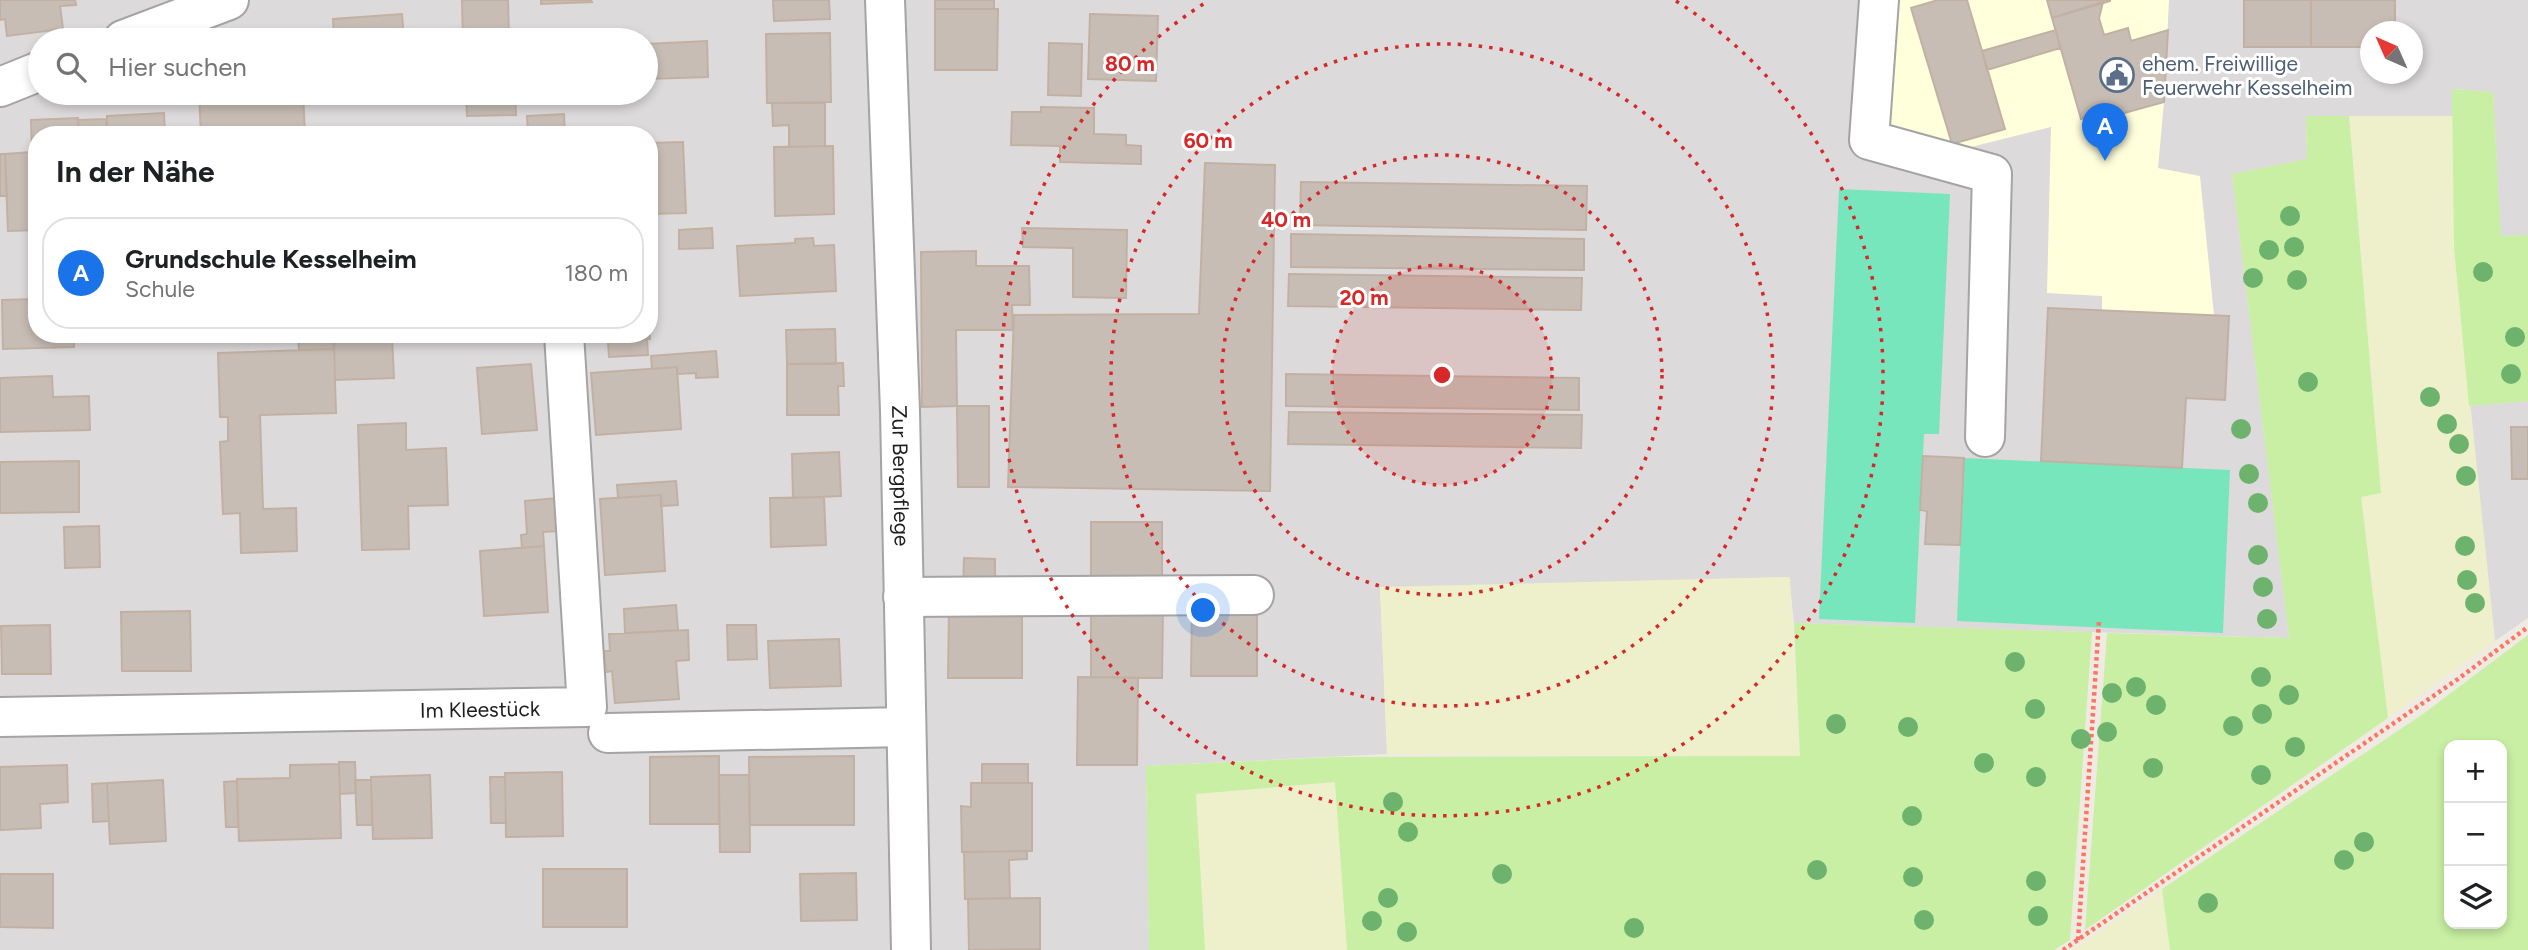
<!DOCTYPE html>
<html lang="de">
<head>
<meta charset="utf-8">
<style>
	:root { --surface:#fff; --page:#f2f2f2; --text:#202124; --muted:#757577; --line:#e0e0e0; --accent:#1a73e8 }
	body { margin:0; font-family:Figtree,sans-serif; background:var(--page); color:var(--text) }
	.controls { position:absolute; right:21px; bottom:21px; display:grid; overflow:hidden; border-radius:14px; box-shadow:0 4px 10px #0003 }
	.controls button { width:63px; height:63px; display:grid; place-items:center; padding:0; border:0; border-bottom:2px solid var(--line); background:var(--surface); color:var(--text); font:35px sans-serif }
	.compass { position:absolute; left:2360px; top:21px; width:63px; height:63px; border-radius:50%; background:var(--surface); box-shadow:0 4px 10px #0003; rotate:315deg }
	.you { position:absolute; left:1204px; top:611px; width:24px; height:24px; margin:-18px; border:5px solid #fff; border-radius:50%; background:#1a73e8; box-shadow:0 0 0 10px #1a73e833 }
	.badge { display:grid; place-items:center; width:46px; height:46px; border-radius:50%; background:var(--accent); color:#fff; font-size:23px; font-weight:700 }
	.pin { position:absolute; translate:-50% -58px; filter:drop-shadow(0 2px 4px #0008) }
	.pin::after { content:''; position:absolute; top:37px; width:24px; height:21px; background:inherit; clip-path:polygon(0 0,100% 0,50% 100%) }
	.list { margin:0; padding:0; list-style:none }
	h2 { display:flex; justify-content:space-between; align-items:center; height:91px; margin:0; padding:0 28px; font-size:30px }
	h2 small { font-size:23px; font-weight:400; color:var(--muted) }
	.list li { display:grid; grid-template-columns:46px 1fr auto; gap:21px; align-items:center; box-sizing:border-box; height:112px; margin:0 14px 14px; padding:0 14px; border:2px solid var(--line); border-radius:28px }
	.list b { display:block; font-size:26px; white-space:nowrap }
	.list p { margin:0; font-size:23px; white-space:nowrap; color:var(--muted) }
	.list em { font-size:23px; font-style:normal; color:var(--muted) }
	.icon { flex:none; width:38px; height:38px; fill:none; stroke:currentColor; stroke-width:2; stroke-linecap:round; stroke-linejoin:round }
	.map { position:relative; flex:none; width:2528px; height:950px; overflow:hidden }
	.search { position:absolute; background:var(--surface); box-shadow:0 4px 10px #0003; left:28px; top:28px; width:630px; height:77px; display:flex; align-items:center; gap:18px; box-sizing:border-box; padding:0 24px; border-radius:38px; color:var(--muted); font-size:26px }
	.panel { position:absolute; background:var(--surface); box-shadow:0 4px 10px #0003; left:28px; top:126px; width:630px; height:217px; border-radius:28px }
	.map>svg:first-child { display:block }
	.residential { fill:#dcdada; fill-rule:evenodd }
	.education { fill:#ffffdc }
	.farmland { fill:#edf0cb }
	.grass { fill:#c8efa3; fill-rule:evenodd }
	.pitch { fill:#78e6bc }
	.building { fill:#c8bdb5; stroke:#c2b1a3; stroke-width:2 }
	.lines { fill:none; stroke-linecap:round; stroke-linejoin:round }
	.minor-casing { stroke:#a4a4a4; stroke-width:42 }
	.path { stroke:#ff7464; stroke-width:4.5; stroke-dasharray:3.5 3.5; stroke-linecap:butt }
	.minor { stroke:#fff; stroke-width:38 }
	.tree { fill:#6db36d }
	.ring { fill:none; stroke:#d62828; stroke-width:3.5; stroke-dasharray:3.5 7 }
	.labels { text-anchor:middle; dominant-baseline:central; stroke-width:6; stroke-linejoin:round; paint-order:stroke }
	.service-label { font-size:21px; fill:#4e5e75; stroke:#fff; text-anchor:start }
	.street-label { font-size:21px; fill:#1d1d1d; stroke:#fff }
	.centre { fill:#d62828; stroke:#fff; stroke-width:3.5 }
	.ring-label { font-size:21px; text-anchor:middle; font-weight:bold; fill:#d62828; stroke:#fff; stroke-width:6; stroke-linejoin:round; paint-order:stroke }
</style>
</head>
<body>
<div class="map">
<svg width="2528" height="950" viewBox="0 0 2528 950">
	<rect width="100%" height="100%" fill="#f0ebe2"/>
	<!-- residential -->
	<path class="residential" d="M0,0H2528V235L2501,236L2493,92L2453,89V116H2306L2307,159L2232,174L2289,638L1794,623L1789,577L1380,588L1387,754L1146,766L1149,950H0ZM2370,32H2412V74H2370ZM40,40H646V93H40ZM37,135H649V334H37Z
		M2528,401V618L2495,641L2469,406Z"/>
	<!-- education -->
	<path class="education" d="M1890,0H2169L2164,102L2158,168L2200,176L2214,315L2102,310V296L2047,293L2051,127L1951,152L1893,127L1886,121Z"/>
	<!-- farmland -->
	<path class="farmland" d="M2349,116H2453L2454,247L2495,641L2388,718L2361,496L2381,493Z
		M1790,577L1800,756L1387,754L1380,587Z
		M1336,782L1347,950H1205L1196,794Z
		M2162,889L2170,950H2072Z"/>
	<!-- grass -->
	<path class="grass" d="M2452,89L2493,92L2501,236L2528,235V401L2469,406L2454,247Z
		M2306,116H2349L2381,493L2361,497L2388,718L2085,930L2107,633L2289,638L2232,174L2307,159Z
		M1794,623L2092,632L2070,940L2054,950H1347L1335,782L1196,794L1205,950H1149L1146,766L1335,757L1800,756Z
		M2528,635V950H2170L2162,889L2423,714ZM2449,745H2502V924H2449Z"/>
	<!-- pitch -->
	<path class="pitch" d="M1839,189L1950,194L1939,434H1924L1915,623L1819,619Z
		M1964,458L2230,470L2223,633L1957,621Z"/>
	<!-- building -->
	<path class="building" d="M0,0H75L76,5L60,6L63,29L7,36L5,19L0,20Z
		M462,0H508L509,39L463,40Z
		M541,0H591L592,2L541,4Z
		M773,0H829L830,19L774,21Z
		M935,0H994V9H935Z
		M1938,0H1967L2005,129L1952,144L1911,8Z
		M2047,0H2110V1L2052,18Z
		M2244,0H2311V47H2244Z
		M2311,0H2395V32H2370V47H2311Z
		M2103,2L2099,18L2104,35L2128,28L2131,41L2168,30L2164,102L2110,117L2109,111L2081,119L2052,18Z
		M935,9H998L997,70H935Z
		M402,14L404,40H334L333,19Z
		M1090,14L1158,16L1156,81L1088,79Z
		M2056,30L2060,48L1987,70L1982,51Z
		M830,33L831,102L767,103L766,34Z
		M707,41L708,77L646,79V44Z
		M1049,43L1082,44L1081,96L1048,95Z
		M199,93H303L305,135H201Z
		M466,93H515L516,115L467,116Z
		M772,103H825V146L789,147V125L773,126Z
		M1041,107L1094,108V134L1126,135V145L1141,146V164L1060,162V146L1011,145L1012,112H1041Z
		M164,113L165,135H107V116Z
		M564,114L565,135H528L527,116Z
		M78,118L79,135H37V230L8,231L5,154L32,152L31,120Z
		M106,119L107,135H79L78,120Z
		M399,128V135H326V133Z
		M683,142L686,213L649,214V143Z
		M833,146L834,214L775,216L774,147Z
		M0,154H5L7,196H0Z
		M1205,163L1275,165L1270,491L1008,487L1014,315L1199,314Z
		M1301,182L1587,186L1586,230L1300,225Z
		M712,228L713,248L679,249V230Z
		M1022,228L1127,230L1126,298L1073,297V248L1023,247Z
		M1291,234L1584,239V270L1291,267Z
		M813,238L814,246L834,245L836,291L740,296L737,246L795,243V239Z
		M976,251V266H1029L1030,305H1012L1013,330H956L957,406L922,407L921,252Z
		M1289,274L1582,278L1581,310L1288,306Z
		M37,299V334H74V347L3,349L2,300Z
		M2048,308L2229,316L2225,400L2186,398L2182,468L2041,461Z
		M649,324L650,339L593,342L592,334H649Z
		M835,329L836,364H787L786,330Z
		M293,334H333L334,349L299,350L298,334Z
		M392,338L394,378L335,380L334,340Z
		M647,339L648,355L609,357L608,341Z
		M334,349L336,413L260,415L263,509L296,508L297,551L241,553L240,513L223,514L220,442L228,441V417H220L218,353Z
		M716,351L718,377L696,378V373L677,374V367L652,369L651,356Z
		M843,363L844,386H838L839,415H787V364Z
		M531,364L537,430L482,434L477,368Z
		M677,367L681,429L596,435L591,373Z
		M1286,374L1579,378V410L1286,406Z
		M52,376L53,397L89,396L90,430L0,432V378Z
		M957,406H989V487H958Z
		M1289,412L1582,415L1581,448L1288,444Z
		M406,423V450L446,448L448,505L408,506L409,549L362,550L358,425Z
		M2511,427H2528V479H2512Z
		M839,452L841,496L793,498L792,454Z
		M1923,456L1964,458L1960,545L1925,544L1927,511L1920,510Z
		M79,461V512L0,513V462Z
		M676,481L678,505L661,506V495L618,498L617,485Z
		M661,495L665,571L605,575L600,499Z
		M824,497L826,545L771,547L770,498Z
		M557,498L559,531L543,532L544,546L522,548L521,535L527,534L525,501Z
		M1091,522H1162V577H1091Z
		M99,526L100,567L65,568L64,527Z
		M544,546L548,612L484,616L480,551Z
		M964,558L995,559V591H963Z
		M676,605L678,630L625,633L624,609Z
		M1091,606L1163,607L1162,678L1091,677Z
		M949,608H1022V678H948Z
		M1192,609H1257V676H1191Z
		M190,611L191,671H122L121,612Z
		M50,625L51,674H2L1,626Z
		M727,625H756L757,659L728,660Z
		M688,630L689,660L676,661L679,699L615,703L612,671L606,672L604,651H610L609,634Z
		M839,639L841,686L770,688L768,641Z
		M1078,677L1138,678L1137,765H1077Z
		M719,756V824H650V757Z
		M854,756V825H750L749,757Z
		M339,762H355L356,793L340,794Z
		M339,764L341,838L239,841L237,779L290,778V765Z
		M982,764H1028V783H982Z
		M67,765L68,802L40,804L41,828L0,830V767Z
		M562,772L563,836L506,837L505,773Z
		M430,775L432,838L373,839L371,777Z
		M719,775H749L750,852H720Z
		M490,777H505L506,823H491Z
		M163,780L166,841L110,844L107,783Z
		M355,780H371L372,825H357Z
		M237,781L238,827H226L224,782Z
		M107,783L109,821L93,822L92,784Z
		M971,783H1032V851L962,852L961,806L971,807Z
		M1027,851V859L1009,860L1010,898L965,899L964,852Z
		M543,869H627V927H543Z
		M856,873L857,920L801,921L800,874Z
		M0,874H53V928L0,927Z
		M1040,898V949L969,950L968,899Z"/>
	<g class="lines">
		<!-- minor casing -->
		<g class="minor-casing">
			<g id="minor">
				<path id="s1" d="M885,0L900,411L911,950"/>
				<path d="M1879,0L1869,140L1992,174L1985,437"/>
				<path d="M123,40L229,0"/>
				<path d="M0,87L40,71"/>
				<path d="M903,597L1254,595"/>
				<path id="s2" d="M0,717L587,707L564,334"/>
				<path d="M608,733L906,727"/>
			</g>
		</g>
		<!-- path -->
		<path class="path" d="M2078,940L2099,621
			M2063,950L2458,679L2528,627"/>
		<!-- minor -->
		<use href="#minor" class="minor"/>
	</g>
	<!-- trees -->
	<g class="tree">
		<circle cx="2290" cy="216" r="10"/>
		<circle cx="2294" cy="247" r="10"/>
		<circle cx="2269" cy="250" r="10"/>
		<circle cx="2483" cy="272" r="10"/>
		<circle cx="2253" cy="278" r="10"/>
		<circle cx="2297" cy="280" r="10"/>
		<circle cx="2515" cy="337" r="10"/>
		<circle cx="2511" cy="374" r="10"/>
		<circle cx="2308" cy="382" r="10"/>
		<circle cx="2430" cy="397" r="10"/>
		<circle cx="2447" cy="424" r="10"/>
		<circle cx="2241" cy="429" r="10"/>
		<circle cx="2459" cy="444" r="10"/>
		<circle cx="2249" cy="474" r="10"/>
		<circle cx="2466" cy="476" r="10"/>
		<circle cx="2258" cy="503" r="10"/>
		<circle cx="2465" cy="546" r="10"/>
		<circle cx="2258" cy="555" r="10"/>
		<circle cx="2467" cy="580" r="10"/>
		<circle cx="2263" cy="587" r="10"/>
		<circle cx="2475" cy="603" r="10"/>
		<circle cx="2267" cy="619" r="10"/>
		<circle cx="2015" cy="662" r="10"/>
		<circle cx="2261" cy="677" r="10"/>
		<circle cx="2136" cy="687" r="10"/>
		<circle cx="2112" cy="693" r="10"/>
		<circle cx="2289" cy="695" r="10"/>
		<circle cx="2156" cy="705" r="10"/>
		<circle cx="2035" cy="709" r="10"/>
		<circle cx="2262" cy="714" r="10"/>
		<circle cx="1836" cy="724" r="10"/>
		<circle cx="2233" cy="726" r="10"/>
		<circle cx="1908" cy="727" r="10"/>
		<circle cx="2107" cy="732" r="10"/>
		<circle cx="2081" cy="739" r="10"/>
		<circle cx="2295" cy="747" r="10"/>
		<circle cx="1984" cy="763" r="10"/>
		<circle cx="2153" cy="768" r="10"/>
		<circle cx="2261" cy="775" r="10"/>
		<circle cx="2036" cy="777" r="10"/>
		<circle cx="1393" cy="802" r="10"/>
		<circle cx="1912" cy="816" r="10"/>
		<circle cx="1408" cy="832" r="10"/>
		<circle cx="2364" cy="842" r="10"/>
		<circle cx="2344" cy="860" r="10"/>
		<circle cx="1817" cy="870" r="10"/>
		<circle cx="1502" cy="874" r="10"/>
		<circle cx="1913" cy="877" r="10"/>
		<circle cx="2036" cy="881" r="10"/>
		<circle cx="1388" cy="898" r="10"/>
		<circle cx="2208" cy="903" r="10"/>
		<circle cx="2038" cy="916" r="10"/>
		<circle cx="1924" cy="920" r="10"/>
		<circle cx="1372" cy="921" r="10"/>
		<circle cx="1634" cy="928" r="10"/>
		<circle cx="1407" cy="932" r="10"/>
	</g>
	<!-- distance rings -->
	<circle cx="1442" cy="375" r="110" fill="#d62828" fill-opacity=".12"/>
	<g class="ring">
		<circle cx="1442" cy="375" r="110"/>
		<circle cx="1442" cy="375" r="220"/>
		<circle cx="1442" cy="375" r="331"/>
		<path d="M1676 1A441 441 0 1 1 1208 1"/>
	</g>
	<!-- icons -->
	<defs>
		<g id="civic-ring" transform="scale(1.75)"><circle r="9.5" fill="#fff" stroke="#5c6f8a" stroke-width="1.5"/><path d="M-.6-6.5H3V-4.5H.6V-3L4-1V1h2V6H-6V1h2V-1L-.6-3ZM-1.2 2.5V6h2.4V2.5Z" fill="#5c6f8a"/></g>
	</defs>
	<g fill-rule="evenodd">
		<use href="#civic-ring" x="2117" y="75"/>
	</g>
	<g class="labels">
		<!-- service labels -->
		<g class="service-label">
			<text x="2142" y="63">ehem. Freiwillige<tspan x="2142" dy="24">Feuerwehr Kesselheim</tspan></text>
		</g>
		<!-- street labels -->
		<g class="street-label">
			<text stroke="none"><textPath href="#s1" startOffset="476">Zur Bergpflege</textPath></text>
			<text stroke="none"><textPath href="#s2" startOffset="480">Im Kleestück</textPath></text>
		</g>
	</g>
	<circle cx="1442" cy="375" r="10" class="centre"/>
	<g class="ring-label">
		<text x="1130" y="71">80 m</text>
		<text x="1208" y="148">60 m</text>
		<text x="1286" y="227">40 m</text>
		<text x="1364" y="305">20 m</text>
	</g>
</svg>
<div class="controls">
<button>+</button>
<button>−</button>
<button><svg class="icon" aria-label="layers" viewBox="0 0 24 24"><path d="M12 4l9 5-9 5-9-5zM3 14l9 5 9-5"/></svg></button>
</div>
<svg class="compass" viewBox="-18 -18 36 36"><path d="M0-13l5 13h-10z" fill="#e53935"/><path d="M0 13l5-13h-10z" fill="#757577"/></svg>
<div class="you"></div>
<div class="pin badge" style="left:2105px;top:161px">A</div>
<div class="search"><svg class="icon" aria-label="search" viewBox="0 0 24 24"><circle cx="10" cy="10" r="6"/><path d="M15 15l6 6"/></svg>Hier suchen</div>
<section class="panel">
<h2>In der Nähe<small></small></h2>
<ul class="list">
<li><span class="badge">A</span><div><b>Grundschule Kesselheim</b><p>Schule</p></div><em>180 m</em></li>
</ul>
</section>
</div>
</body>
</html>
